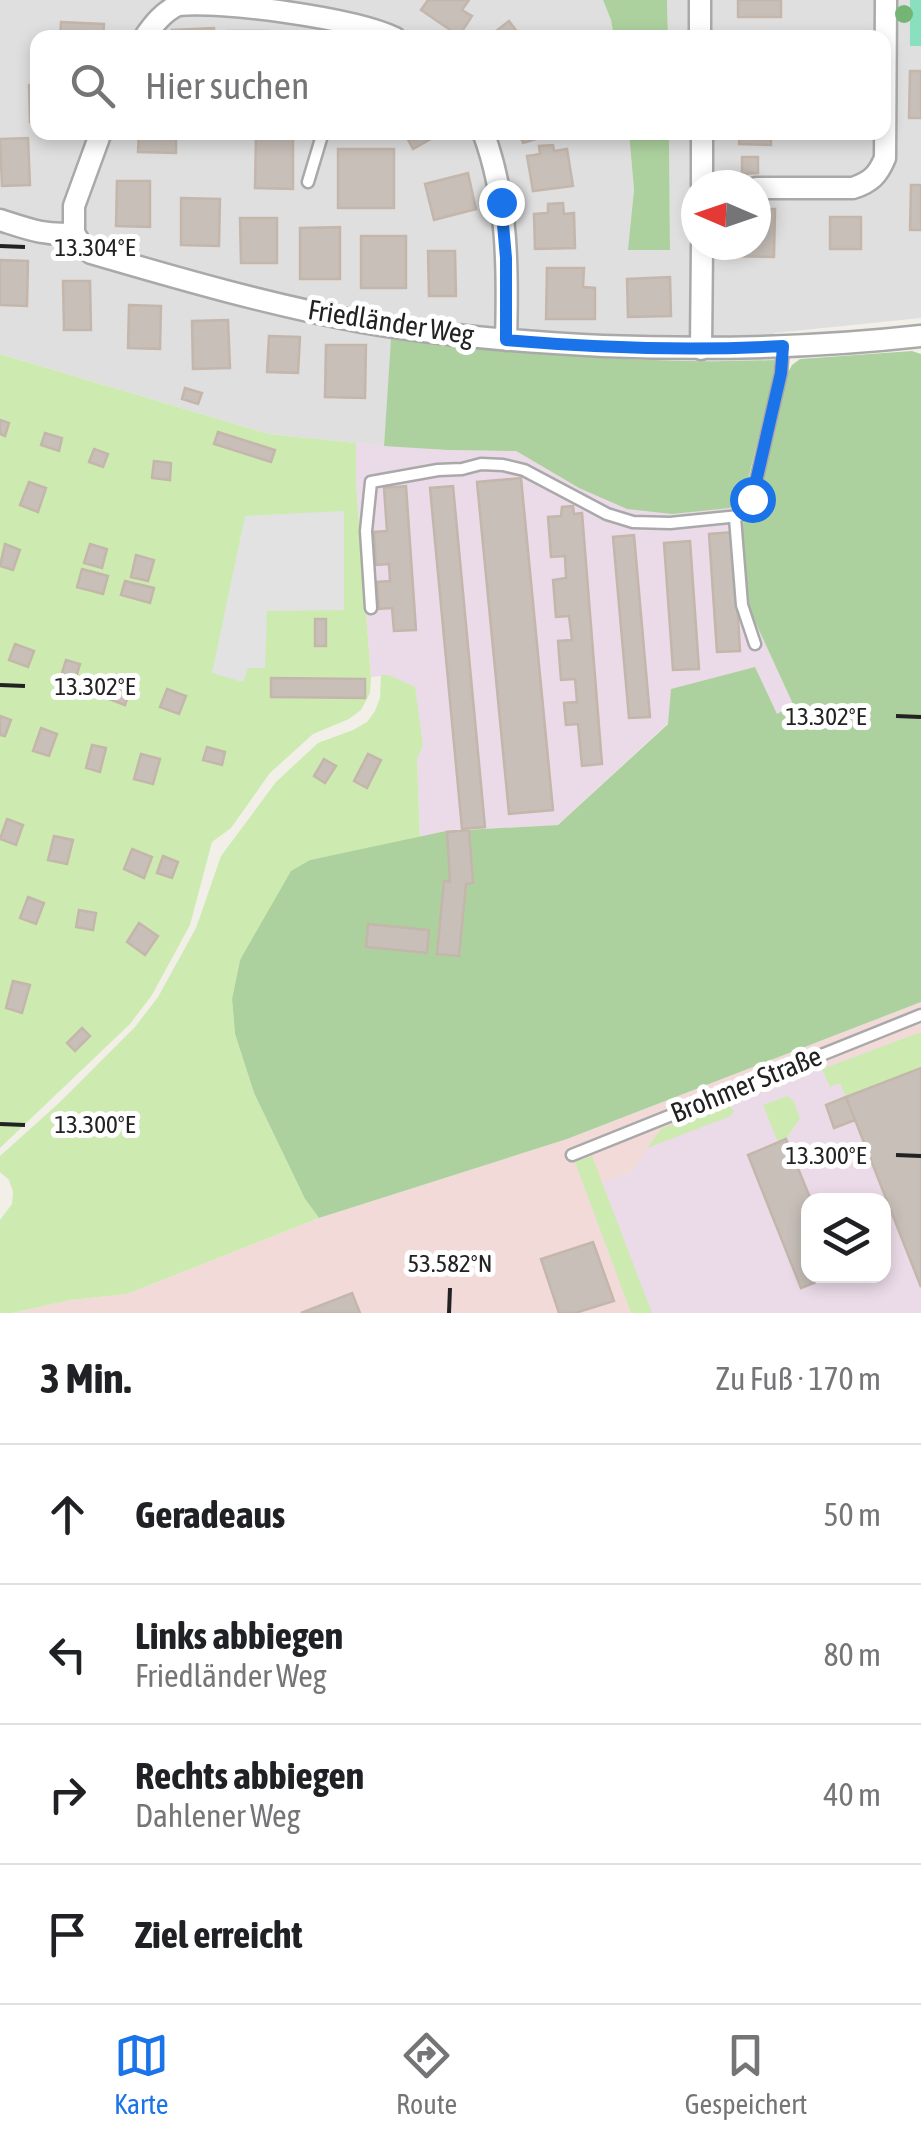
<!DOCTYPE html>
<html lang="de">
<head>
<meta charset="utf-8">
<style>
	:root { --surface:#fff; --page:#f2f2f2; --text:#202124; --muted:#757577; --line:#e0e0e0; --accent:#1a73e8 }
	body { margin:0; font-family:"Asap Condensed",sans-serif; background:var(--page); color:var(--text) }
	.controls { position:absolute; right:30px; bottom:30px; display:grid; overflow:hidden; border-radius:20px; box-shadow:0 5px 15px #0003 }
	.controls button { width:90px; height:90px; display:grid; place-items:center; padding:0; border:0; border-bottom:2px solid var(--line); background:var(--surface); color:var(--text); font:50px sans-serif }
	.compass { position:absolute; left:681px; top:170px; width:90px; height:90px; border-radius:50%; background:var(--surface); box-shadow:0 5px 15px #0003; rotate:272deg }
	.stop { position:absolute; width:30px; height:30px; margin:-22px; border:8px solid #1a73e8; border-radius:50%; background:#fff }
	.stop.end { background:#1a73e8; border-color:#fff; box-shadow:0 2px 10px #0008 }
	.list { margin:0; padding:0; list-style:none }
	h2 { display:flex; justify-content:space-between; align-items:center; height:130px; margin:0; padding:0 40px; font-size:42px }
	h2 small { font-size:32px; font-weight:400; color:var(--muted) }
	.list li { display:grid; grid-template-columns:65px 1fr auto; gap:30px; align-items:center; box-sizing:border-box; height:140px; padding:0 40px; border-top:2px solid var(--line) }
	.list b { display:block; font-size:38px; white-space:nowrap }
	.list p { margin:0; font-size:32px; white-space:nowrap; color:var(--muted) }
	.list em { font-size:32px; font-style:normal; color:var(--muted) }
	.icon { flex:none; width:55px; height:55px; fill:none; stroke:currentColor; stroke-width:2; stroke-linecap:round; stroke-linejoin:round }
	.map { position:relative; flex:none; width:921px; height:1313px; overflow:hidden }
	.search { position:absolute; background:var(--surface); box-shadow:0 5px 15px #0003; left:30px; right:30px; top:30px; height:110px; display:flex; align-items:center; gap:25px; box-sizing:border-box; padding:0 35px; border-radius:20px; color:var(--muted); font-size:38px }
	.sheet { height:690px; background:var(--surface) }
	nav { display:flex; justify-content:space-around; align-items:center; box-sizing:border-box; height:140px; border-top:2px solid var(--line); background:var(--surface); font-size:28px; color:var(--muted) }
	nav a { display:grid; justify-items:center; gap:5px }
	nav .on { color:var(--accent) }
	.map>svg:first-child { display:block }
	.residential { fill:#e0dfdf; fill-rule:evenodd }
	.commercial { fill:#f2dad9; fill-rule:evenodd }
	.industrial { fill:#ebdbe8; fill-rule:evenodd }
	.grass { fill:#cdebb0 }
	.forest { fill:#add19e }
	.pitch { fill:#88e0be }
	.parking { fill:#e2e2e2 }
	.building { fill:#c7bfb8; stroke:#c4b6ab; stroke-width:2.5 }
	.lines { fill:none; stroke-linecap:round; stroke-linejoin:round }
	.service-casing { stroke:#a9a9a9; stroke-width:15 }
	.minor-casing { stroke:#a9a9a9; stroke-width:25 }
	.service { stroke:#fff; stroke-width:10 }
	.minor { stroke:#fff; stroke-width:20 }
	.tree { fill:#74b475 }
	.route { stroke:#1a73e8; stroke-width:12 }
	.ticks { fill:none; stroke:#222; stroke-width:4 }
	.labels { text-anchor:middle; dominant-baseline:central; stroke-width:10; stroke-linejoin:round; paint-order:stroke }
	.street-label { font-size:28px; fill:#222; stroke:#fff }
	.ticks-label { font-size:25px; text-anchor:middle; fill:#222; stroke:#fff; stroke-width:10; stroke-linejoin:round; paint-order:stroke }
</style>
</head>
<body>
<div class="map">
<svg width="921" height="1313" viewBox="0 0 921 1313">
	<rect width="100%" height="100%" fill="#f2efe9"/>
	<!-- residential -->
	<path class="residential" d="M0,0H603L611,20L614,37L38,38V132L629,133L634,190L629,250L670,249L669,133L884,132V38L668,37L667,0H910V46H921V318L774,333V360L700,361L549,355L392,339L384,446L269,434L0,354ZM696,185H756V245H696Z"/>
	<!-- commercial -->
	<path class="commercial" d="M921,1002V1313H12L71,1300L127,1294L319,1218L567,1139ZM808,1200H884V1276H808Z"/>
	<!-- industrial -->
	<path class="industrial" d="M356,443L447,450L516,451L579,488L730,508L737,505L744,520L742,529L747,604L794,703L777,714L668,723L558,825L446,831L420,838L417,759L389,675L371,677L356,483Z
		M921,1032V1313H631L584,1188L629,1173L635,1167L661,1129L726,1103ZM808,1200H884V1276H808Z"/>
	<!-- grass -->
	<path class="grass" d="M0,354L269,434L356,443V483L371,677L370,693L361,710L349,719L313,734L270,773L231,828L212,842L190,925L152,995L130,1024L0,1148Z
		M381,675H389L415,687L423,745L417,759L420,838L310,860L240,960L232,999L235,1034L254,1093L305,1199L319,1218L127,1294L71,1300L12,1313H0V1220L12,1204L13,1192L9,1180L0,1172V1156L59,1103L135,1027L158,997L196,928L221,856L276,782L318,743L353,730L367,722L375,711L380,698Z
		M921,1032V1068L846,1097L840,1083L830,1087L822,1069Z
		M787,1096L793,1100L800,1118L786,1139L778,1142L763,1105Z
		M726,1103L734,1111L731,1116L647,1148L661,1129Z
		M592,1156L652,1313H631L575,1162Z"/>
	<!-- forest -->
	<path class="forest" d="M603,0H667L668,37H614L611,20Z
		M629,133H669L670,250H628L634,190Z
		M391,339C519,353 646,365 774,360L775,372L744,496L741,502L730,508L672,514L627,509L579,488L516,451L447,450L384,446Z
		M912,351L921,354V1002L567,1139L319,1218L305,1199L254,1093L235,1034L232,999L240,960L291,871L310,860L446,831L558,825L668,724L671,689L755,667L777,714L793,704L747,604L742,528L744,520L758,503L787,374L792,365L800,359Z"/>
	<!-- pitch -->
	<path class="pitch" d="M910,0H921V46H910Z"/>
	<!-- parking -->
	<path class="parking" d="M344,511V610L267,611L265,668H248L243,682L212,673L245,516Z"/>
	<!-- building -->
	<path class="building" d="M428,0H469L462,10L472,16L459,36L421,10Z
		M738,0H781V17H738Z
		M509,21L522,38H487Z
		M61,22L104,24L103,38H60Z
		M214,28V38H172V30Z
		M227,31H269V38H227Z
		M324,34V38H283L282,36Z
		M910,71H921V118H909Z
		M38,84V122H30L29,85Z
		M139,132H176V153L138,152Z
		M404,132H443L413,149Z
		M519,132H549L550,135L523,143Z
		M740,132H771V145L739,144Z
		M256,136H293V189L255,188Z
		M28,138L30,185L2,186L0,139Z
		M553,145L554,151L567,149L573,186L533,191L527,156L540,154L539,146Z
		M338,149H394V208H338Z
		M742,157H758V173L742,174Z
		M468,173L476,209L434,220L425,184Z
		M117,181H150V227L116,226Z
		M911,185H921V230H910Z
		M181,198L220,199L219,246L181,245Z
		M563,203L564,214L574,213L575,248L535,249L534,214L548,213V204Z
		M756,209H775L774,257L722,256V245H756Z
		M830,217H861V249H830Z
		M240,218H277V263H241Z
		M340,227V279H300V228Z
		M361,236H406V288H361Z
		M428,251H455L456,296H429Z
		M0,260L28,261L27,306L0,305Z
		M547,268H584L583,287L595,288V319H546Z
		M670,277L671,316L628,317L627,279Z
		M63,281H90L91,330H64Z
		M129,305L161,306L160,349L128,348Z
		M228,320L230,368L193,369L192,321Z
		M269,336L300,337L298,373L267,372Z
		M326,345H366L365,398L325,397Z
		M185,388L202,393L198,404L182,399Z
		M0,420L9,423L5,436L0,434Z
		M218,432L275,450L271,462L214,444Z
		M45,433L62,438L59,451L41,445Z
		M94,449L108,454L103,467L89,462Z
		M154,461L171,463L170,480L152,478Z
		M521,478L553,810L509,814L477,482Z
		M29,482L46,488L38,512L20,505Z
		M406,486L416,630L394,631L392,608L379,609L377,582L390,581L389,564L376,565L374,532L387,531L384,488Z
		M453,486L485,827L462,829L430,488Z
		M573,506L574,514L582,513L602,764L582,766L578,724L566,725L564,703L577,702L575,679L561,680L558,641L572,640L569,616L556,617L553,580L566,578L565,556L551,557L548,517L561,516L562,507Z
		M733,532L740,651L717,652L709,534Z
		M634,535L650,717L629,718L613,537Z
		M690,541L699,669L673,670L664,543Z
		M5,544L20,550L13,570L0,566Z
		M90,544L107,549L102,568L84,563Z
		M136,555L154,560L148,581L131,577Z
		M82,569L108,576L103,594L77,587Z
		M125,581L154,588L150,603L121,595Z
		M315,619H326V646H315Z
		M15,644L34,651L28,667L9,660Z
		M66,660L80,664L72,691L58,686Z
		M117,675L133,681L125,705L109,699Z
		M271,678L365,679V698L271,697Z
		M167,689L186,696L179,714L160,707Z
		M0,716L11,720L5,736L0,735Z
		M41,728L57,734L49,756L33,751Z
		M92,745L106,748L100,772L86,768Z
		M207,747L225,752L222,765L203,760Z
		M141,754L160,759L153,784L134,779Z
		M368,754L381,760L367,788L354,781Z
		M324,759L336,766L325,783L314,776Z
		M7,819L23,825L16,845L0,839Z
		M469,830L473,883L466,884L459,956L437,954L444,881L450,882L447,832Z
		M54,836L73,840L67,864L48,860Z
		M132,849L152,857L144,878L124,869Z
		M163,856L178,862L172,878L157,873Z
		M28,897L44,903L36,924L20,918Z
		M79,910L96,913L93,930L76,927Z
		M139,923L158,936L145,955L127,942Z
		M368,924L429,930L427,953L366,947Z
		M13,981L30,985L22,1013L6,1008Z
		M82,1028L90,1036L75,1051L67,1043Z
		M921,1068V1287L846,1097Z
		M846,1097L855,1120L834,1128L826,1105Z
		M786,1139L811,1200H808V1276H831L801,1288L748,1155Z
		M593,1242L614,1301L575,1313H559L541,1259Z
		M352,1293L360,1313H301Z"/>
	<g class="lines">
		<!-- service casing -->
		<g class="service-casing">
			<path id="service" d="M308,182L323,132
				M735,518L742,605L755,644
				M371,608L366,531L371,482L438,470L462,469L481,464L503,465L524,470L607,514L633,522L670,523L739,516L752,499L781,373L783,347
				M572,1155L921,1015"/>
		</g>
		<!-- minor casing -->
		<g class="minor-casing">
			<path id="minor" d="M700,0V38
				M144,38C153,25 163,12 178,5C219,0 354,18 395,38
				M483,132C508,198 508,270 506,340
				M702,132V185
				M756,188H853C871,182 878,175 885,158L886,0
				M0,220C28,229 45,236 74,233L82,246L91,253C180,279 270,305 362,322C442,336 523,342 603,346C709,350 815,348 921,336
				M74,233V206L101,132
				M701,349L702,245"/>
		</g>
		<!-- service -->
		<use href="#service" class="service"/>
		<!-- minor -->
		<use href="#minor" class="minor"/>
	</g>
	<!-- trees -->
	<circle class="tree" cx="904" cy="14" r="9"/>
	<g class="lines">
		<!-- route -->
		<path class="route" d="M501,202L506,258V340C598,348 691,351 783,346L781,373L752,499"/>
	</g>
	<!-- ticks -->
	<path class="ticks" d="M0,246L25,247M0,685L25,686M896,716L921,717M0,1124L25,1125M896,1155L921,1156M449,1313L450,1288"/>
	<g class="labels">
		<!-- street labels -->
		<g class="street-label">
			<text transform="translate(391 322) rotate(9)">Friedländer Weg</text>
			<text transform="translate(746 1084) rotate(-22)">Brohmer Straße</text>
		</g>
	</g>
	<g class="ticks-label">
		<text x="95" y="256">13.304°E</text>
		<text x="95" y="695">13.302°E</text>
		<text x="826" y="725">13.302°E</text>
		<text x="95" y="1133">13.300°E</text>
		<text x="826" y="1164">13.300°E</text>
		<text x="450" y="1272">53.582°N</text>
	</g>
</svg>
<div class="controls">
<button><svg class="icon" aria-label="layers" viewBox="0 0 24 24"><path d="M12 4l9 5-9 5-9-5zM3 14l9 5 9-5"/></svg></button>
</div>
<svg class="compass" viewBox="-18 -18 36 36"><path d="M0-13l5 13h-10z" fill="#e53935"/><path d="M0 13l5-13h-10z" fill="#757577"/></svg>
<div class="stop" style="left:752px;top:499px"></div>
<div class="stop end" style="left:501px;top:202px"></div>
<div class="search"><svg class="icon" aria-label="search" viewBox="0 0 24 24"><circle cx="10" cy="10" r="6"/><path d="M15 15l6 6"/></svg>Hier suchen</div>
</div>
<section class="sheet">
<h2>3 Min.<small>Zu Fuß · 170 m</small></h2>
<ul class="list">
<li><svg class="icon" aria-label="ahead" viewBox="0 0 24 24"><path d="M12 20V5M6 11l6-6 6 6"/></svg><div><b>Geradeaus</b></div><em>50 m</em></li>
<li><svg class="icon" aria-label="left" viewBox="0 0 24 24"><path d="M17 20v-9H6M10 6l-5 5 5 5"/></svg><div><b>Links abbiegen</b><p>Friedländer Weg</p></div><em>80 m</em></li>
<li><svg class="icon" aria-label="right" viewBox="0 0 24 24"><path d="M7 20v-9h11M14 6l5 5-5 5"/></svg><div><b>Rechts abbiegen</b><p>Dahlener Weg</p></div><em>40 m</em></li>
<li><svg class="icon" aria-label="arrive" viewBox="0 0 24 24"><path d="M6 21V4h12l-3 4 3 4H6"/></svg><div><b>Ziel erreicht</b></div></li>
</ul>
</section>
<nav>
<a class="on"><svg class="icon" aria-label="map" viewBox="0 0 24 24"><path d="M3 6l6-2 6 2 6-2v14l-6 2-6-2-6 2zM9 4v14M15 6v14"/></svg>Karte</a>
<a><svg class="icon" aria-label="directions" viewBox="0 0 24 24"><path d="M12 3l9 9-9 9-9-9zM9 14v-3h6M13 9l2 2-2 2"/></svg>Route</a>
<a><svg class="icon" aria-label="saved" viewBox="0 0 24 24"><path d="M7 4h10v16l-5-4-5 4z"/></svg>Gespeichert</a>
</nav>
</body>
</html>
